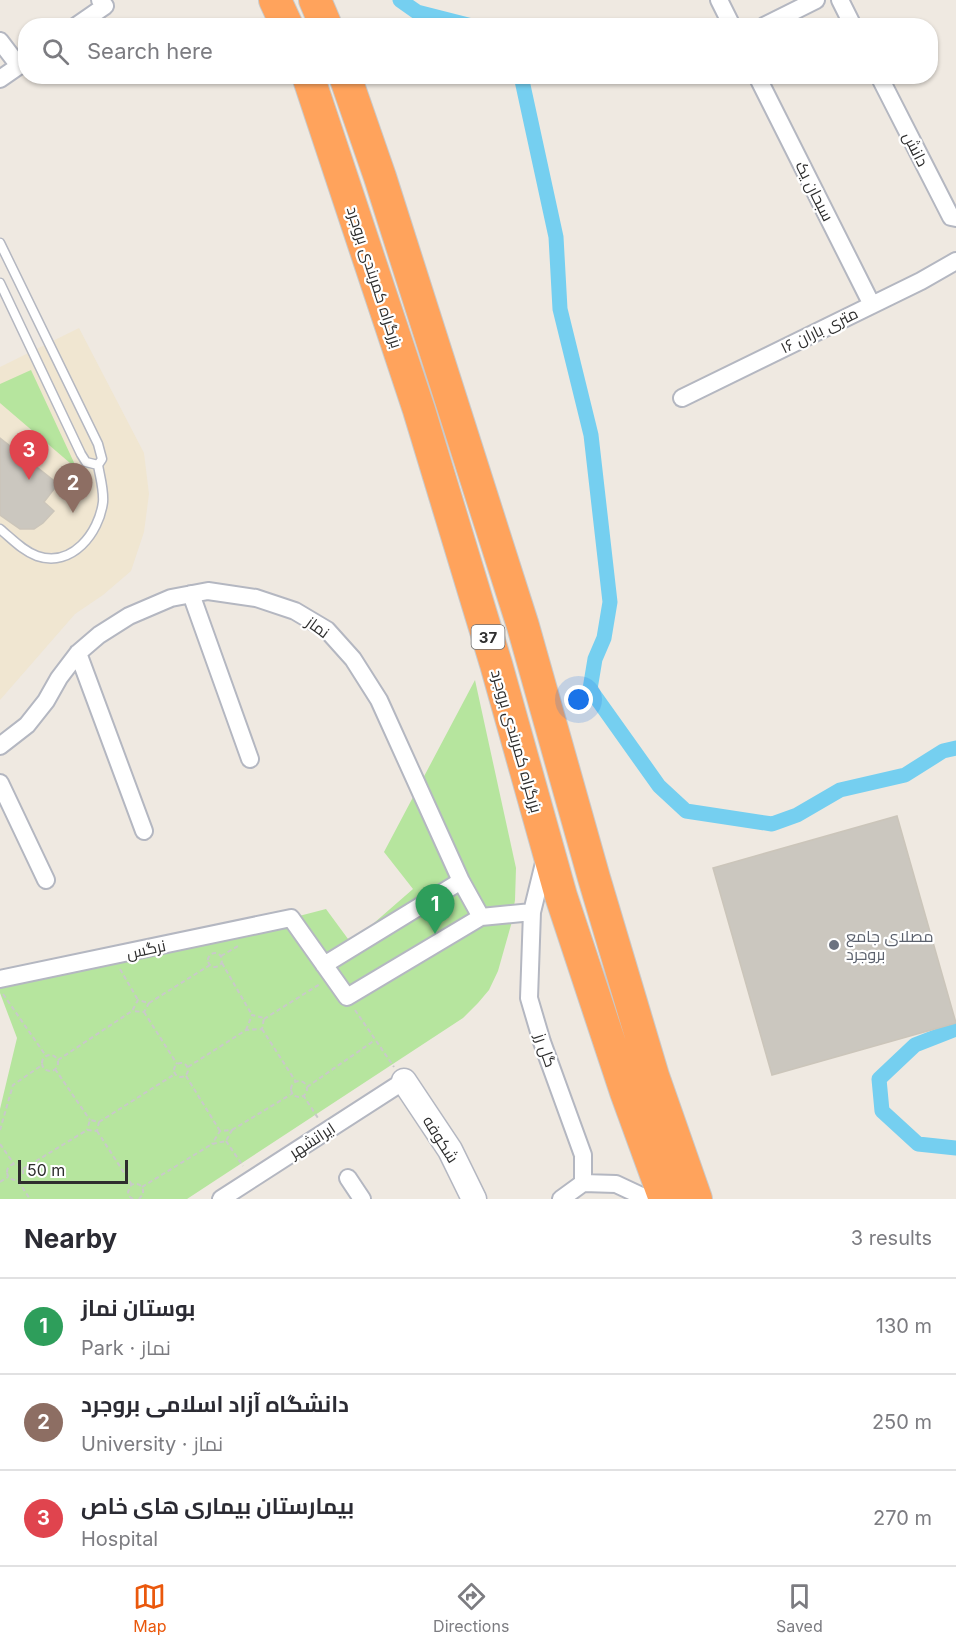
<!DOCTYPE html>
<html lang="en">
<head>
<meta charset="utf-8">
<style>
	:root { --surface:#fff; --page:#f2f2f3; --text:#2b2b33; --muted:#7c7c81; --line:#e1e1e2; --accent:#ea580c }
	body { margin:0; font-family:Inter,Cairo,sans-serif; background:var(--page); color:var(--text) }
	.scale { position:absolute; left:18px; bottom:15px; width:110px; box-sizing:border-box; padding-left:6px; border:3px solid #2e2e2e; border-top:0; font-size:16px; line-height:21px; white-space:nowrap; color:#2e2e2e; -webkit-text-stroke:4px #fff; paint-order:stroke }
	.you { position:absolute; left:579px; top:700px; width:21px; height:21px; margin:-15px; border:4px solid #fff; border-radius:50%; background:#1a73e8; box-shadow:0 0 0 9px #1a73e833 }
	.badge { display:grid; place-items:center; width:39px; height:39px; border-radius:50%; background:var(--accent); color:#fff; font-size:20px; font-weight:700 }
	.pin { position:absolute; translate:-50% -50px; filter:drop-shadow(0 2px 3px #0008) }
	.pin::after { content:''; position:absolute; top:32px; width:21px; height:18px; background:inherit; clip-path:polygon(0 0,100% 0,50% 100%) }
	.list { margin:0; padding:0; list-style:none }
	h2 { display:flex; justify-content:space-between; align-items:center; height:78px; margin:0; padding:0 24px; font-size:26px }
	h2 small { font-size:20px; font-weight:400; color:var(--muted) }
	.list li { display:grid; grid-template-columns:39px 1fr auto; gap:18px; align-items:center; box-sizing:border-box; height:96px; padding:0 24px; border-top:2px solid var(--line) }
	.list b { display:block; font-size:22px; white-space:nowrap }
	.list p { margin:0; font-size:20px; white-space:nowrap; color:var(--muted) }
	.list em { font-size:20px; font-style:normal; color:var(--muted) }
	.icon { flex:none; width:33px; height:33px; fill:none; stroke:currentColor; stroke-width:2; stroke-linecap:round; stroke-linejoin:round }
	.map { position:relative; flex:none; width:956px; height:1199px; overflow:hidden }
	.search { position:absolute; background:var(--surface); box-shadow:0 2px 4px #0004; left:18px; right:18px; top:18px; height:66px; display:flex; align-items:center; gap:15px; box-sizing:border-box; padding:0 21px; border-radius:24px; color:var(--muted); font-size:22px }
	.sheet { height:366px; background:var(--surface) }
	nav { display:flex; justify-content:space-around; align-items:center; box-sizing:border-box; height:84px; border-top:2px solid var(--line); background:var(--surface); font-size:16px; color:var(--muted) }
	nav a { display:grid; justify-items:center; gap:3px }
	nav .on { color:var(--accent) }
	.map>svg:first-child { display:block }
	.education { fill:#f0e6d1 }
	.green { fill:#b6e59e }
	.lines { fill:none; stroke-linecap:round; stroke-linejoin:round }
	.canal { stroke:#75cff0; stroke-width:15 }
	.building { fill:#cbc7bf; stroke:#cbc5ba; stroke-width:1.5 }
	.lane-casing { stroke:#b4b7c1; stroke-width:11 }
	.street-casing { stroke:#b4b7c1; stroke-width:20 }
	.secondary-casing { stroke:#b4b7c1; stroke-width:27 }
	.highway-casing { stroke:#c9c9c9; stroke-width:34 }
	.path { stroke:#c9c9c9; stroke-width:2; stroke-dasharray:4.5 3; stroke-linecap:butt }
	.lane { stroke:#fff; stroke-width:8 }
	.street { stroke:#fff; stroke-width:16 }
	.secondary { stroke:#fff; stroke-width:24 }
	.highway { stroke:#ffa35c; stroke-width:32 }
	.worship-dot { fill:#6b7280; stroke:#fff; stroke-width:2 }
	.labels { text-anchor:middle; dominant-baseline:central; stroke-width:4.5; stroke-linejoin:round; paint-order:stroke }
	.shield { fill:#fff; stroke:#6d6d6d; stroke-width:1.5 }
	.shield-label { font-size:15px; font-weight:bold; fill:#2e2e2e }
	.street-label { font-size:16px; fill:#2e2e2e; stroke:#fff }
	.worship-label { font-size:16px; fill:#5b616d; stroke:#fff; text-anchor:start }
</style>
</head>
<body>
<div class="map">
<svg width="956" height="1199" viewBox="0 0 956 1199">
	<rect width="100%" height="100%" fill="#efe9e1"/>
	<!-- education -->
	<path class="education" d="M79,328L144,453L149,494L144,532L131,571L103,595L75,614L0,700V367Z"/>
	<!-- green -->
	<path class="green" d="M31,370L77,469L0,403V384Z
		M475,680L516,868L515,900L511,925L498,971L489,990L478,1003L463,1018L187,1199H0V1109L17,1038L0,993V985L276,922L326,909L351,943L413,889L384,852Z"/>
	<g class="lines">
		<!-- canal -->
		<path class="canal" d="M400,0L417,12L472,26
			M521,76L556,237L560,309L591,435L610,602L604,638L595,659L590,689L659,786L686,811L772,824L797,815L840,790L905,775L943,751L956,748
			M956,1029L915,1045L879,1079L882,1111L918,1144L956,1148"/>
	</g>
	<!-- building -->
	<path class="building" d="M0,438L58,484L44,502L54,511L43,523L34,529H20L0,515Z
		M897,816L956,1023L772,1075L713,868Z"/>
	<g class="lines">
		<!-- lane casing -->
		<g class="lane-casing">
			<path id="lane" d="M0,243L98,444L102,459L98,465L86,462L81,454L0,283
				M0,529C12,539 23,551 37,556C72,568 99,533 103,502C104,490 100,477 98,465"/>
		</g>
		<!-- street casing -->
		<g class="street-casing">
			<path id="street" d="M719,0L732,26
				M840,0L853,26
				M76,26L105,6L100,0
				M764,26L816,0
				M0,41L19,66
				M757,76L872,305
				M879,76L951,217L956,218
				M0,79L26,61
				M682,398L921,281L956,261
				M191,594L250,759
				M78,653L144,831
				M0,746L27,725L46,701L59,678L78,653L99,635L129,616L171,598L208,591L256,598L295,611L327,630L353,659L379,700L461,881L481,917L532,912
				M0,783L46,880
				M545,859L532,912L529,998L542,1042L583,1155V1183
				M324,965L461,881
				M0,979L291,918L347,997L481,917
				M348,1178L362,1199
				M221,1199L404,1081
				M561,1199L583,1183L616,1184L648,1199"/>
		</g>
		<!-- secondary casing -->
		<g class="secondary-casing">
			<path id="secondary" d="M404,1081L450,1150L474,1199"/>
		</g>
		<!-- highway casing -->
		<g class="highway-casing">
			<path id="highway" d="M275,0L287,26
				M315,0L326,26
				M308,76L419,410L496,664L561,896L626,1092L665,1199
				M345,76L380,177L523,626L594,878L653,1076L696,1199"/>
		</g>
		<!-- path -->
		<path class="path" d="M208 960a7 7 0 1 1 14 0a7 7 0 1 1-14 0Z
			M221,956L240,945
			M222,963L252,1015
			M120,969L138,1000
			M3,994L46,1056
			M149,1003L210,965
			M355,1010L394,1067
			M144,1012L177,1064
			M264,1019L320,984
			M262,1029L296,1082
			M42 1063a8 8 0 1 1 16 0a8 8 0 1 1-16 0Z
			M58,1060L132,1011L138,1000L149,1003L144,1012L132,1011
			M174 1070a7 7 0 1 1 14 0a7 7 0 1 1-14 0Z
			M188,1067L246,1030L262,1029L264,1018L252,1015L246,1030
			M55,1069L90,1120
			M186,1076L220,1131
			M291 1089a8 8 0 1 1 16 0a8 8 0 1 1-16 0Z
			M307,1087L375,1040
			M303,1095L318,1118
			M99,1122L175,1074
			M0,1130L13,1085L42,1065
			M232,1130L293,1093
			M97,1131L132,1185
			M226,1141L243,1166
			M0,1144L14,1164
			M7 1172a8 8 0 1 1 16 0a8 8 0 1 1-16 0Z
			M23,1169L87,1130L97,1131L99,1122L90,1120L87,1130
			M18,1181L30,1199
			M0,1182L8,1177
			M142,1187L212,1144L226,1141L232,1130L220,1131L212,1144
			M133,1199L130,1197L128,1192L131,1185C138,1182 144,1186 143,1194L139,1199"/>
		<!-- lane -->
		<use href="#lane" class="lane"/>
		<!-- street -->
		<use href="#street" class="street"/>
		<!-- secondary -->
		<use href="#secondary" class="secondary"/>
		<!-- highway -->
		<use href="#highway" class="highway"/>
	</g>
	<!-- markers -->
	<circle class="worship-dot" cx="834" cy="945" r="6"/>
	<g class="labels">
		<!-- shield labels -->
		<rect class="shield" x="471.5" y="625" width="33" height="24" rx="4.5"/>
		<g class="shield-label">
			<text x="488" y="637">37</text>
		</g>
		<!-- street labels -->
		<g class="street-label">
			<text transform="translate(916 149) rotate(63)">دانش</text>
			<text transform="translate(815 191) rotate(63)">سبحان یک</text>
			<text transform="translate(375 277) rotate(72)">بزرگراه کمربندی بروجرد</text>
			<text transform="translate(819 330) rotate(-26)">۱۶ متری باران</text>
			<text transform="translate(318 627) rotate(36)">نماز</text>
			<text transform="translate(517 741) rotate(74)">بزرگراه کمربندی بروجرد</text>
			<text transform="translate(146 949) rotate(-12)">نرگس</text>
			<text transform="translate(546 1050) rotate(71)">گل رز</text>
			<text transform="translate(441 1139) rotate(58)">شکوفه</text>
			<text transform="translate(312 1140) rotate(-33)">ایرانشهر</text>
		</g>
		<!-- worship labels -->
		<g class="worship-label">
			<text x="846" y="936">مصلای جامع<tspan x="846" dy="18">بروجرد</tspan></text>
		</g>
	</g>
</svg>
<div class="scale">50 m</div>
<div class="you"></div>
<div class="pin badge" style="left:435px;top:934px;background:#2e9e5b">1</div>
<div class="pin badge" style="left:73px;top:513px;background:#8d6e63">2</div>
<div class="pin badge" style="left:29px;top:480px;background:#e0444e">3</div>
<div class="search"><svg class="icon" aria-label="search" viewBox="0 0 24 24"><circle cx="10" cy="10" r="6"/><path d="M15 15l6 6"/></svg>Search here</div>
</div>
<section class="sheet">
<h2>Nearby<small>3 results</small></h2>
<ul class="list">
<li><span class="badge" style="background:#2e9e5b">1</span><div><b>بوستان نماز</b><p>Park · نماز</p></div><em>130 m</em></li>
<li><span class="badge" style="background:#8d6e63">2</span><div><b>دانشگاه آزاد اسلامی بروجرد</b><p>University · نماز</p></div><em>250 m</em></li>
<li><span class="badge" style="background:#e0444e">3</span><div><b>بیمارستان بیماری های خاص</b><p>Hospital</p></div><em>270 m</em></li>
</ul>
</section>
<nav>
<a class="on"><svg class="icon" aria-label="map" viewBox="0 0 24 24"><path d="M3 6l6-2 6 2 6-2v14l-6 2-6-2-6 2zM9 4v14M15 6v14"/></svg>Map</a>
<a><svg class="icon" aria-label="directions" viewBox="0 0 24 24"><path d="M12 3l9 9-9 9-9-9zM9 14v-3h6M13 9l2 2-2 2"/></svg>Directions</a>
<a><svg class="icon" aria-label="saved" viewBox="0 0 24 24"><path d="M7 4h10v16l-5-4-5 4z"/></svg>Saved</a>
</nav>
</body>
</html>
